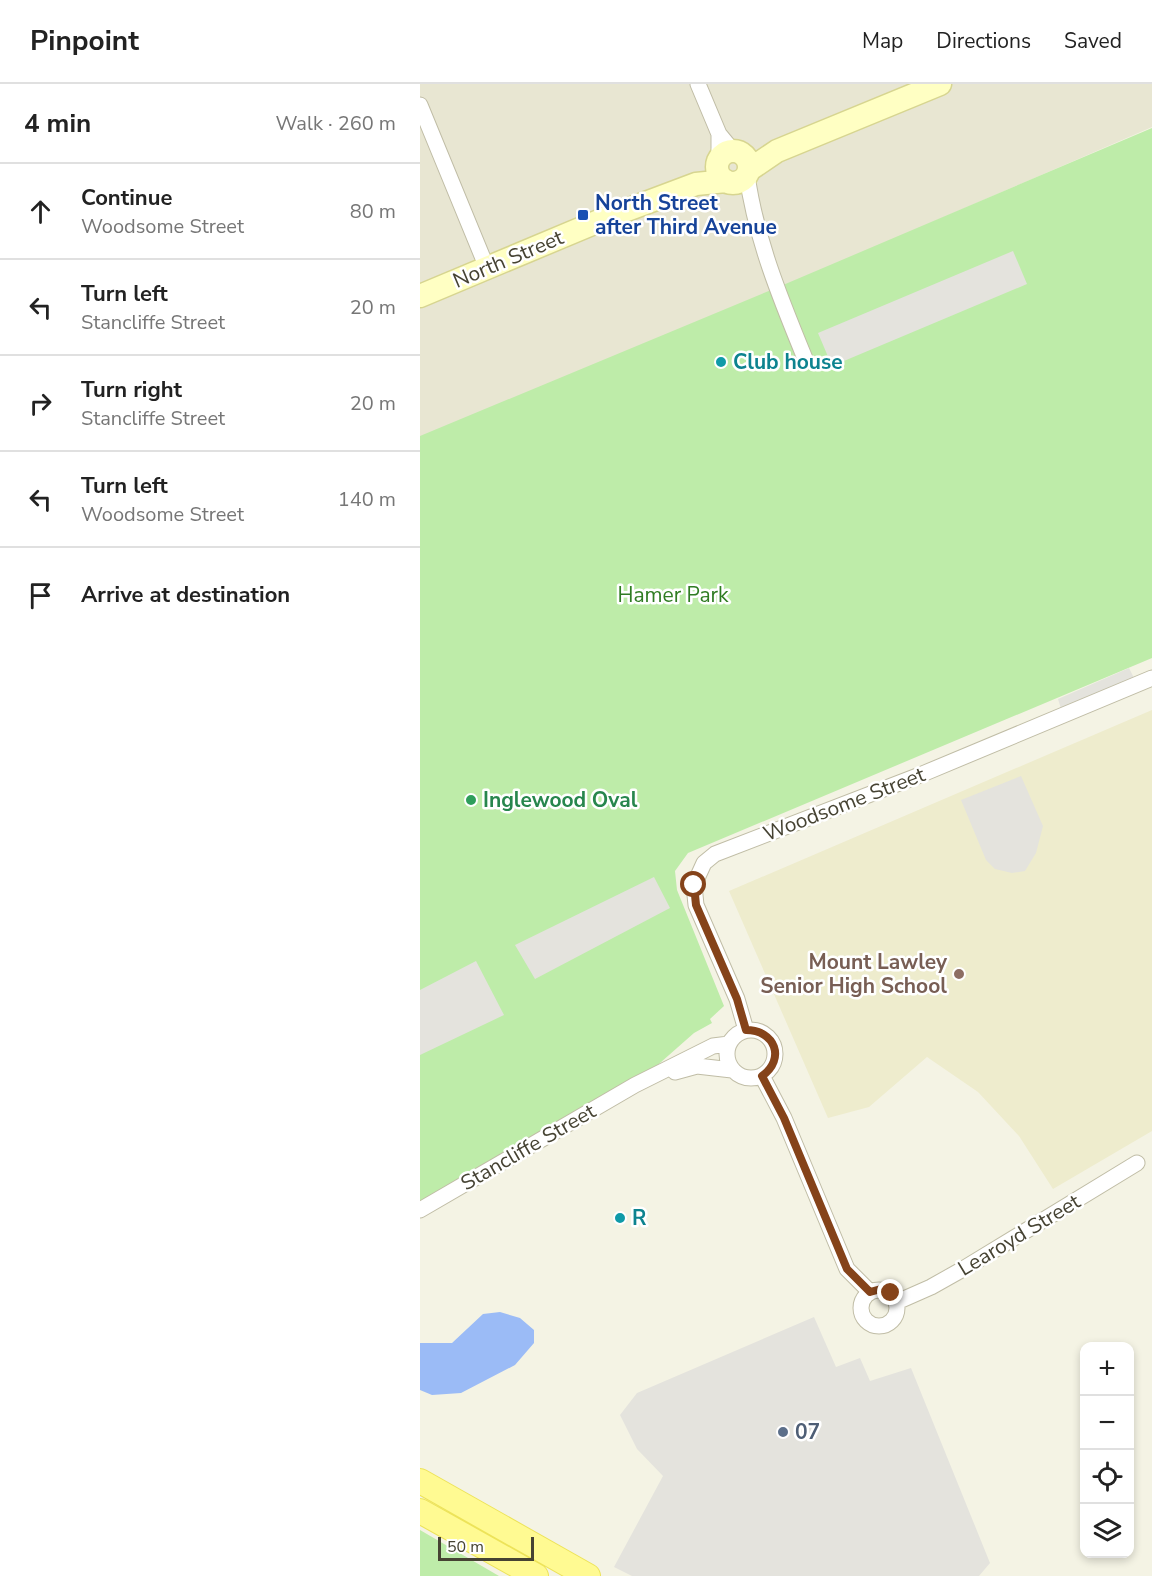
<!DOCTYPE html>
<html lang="en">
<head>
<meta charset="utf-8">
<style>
	:root { --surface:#fff; --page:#f6f6f6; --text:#222; --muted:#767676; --line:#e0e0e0 }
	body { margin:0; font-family:"Nunito Sans",sans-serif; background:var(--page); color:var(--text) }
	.controls { position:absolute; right:18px; bottom:18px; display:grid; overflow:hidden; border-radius:12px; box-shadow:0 3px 9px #0003 }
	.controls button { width:54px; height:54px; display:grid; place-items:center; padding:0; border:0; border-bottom:2px solid var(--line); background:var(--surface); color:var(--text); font:30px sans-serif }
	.scale { position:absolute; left:18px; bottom:15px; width:96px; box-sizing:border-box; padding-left:6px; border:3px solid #464333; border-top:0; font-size:16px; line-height:21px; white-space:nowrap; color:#464333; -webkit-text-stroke:4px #fff; paint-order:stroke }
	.stop { position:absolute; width:18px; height:18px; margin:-14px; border:4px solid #85431a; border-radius:50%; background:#fff }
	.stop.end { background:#85431a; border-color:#fff; box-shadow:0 2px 6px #0008 }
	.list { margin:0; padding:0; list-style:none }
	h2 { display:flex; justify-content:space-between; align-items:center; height:78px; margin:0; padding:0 24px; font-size:26px }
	h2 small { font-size:20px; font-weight:400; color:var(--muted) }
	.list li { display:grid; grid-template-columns:39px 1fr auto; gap:18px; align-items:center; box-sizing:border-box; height:96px; padding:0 24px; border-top:2px solid var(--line) }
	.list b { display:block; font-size:22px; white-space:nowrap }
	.list p { margin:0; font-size:20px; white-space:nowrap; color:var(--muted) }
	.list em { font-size:20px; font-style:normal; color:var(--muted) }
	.icon { flex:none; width:33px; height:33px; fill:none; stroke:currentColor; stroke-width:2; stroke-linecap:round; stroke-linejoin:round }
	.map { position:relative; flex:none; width:732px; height:1492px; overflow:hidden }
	header { display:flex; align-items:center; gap:36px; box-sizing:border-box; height:84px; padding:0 30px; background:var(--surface); border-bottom:2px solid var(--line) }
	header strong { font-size:28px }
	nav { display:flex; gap:33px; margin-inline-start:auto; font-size:21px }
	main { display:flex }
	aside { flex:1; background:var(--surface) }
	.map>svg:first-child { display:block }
	.residential { fill:#e8e6d2 }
	.education { fill:#eeeccd }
	.green { fill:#beeca9 }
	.parking { fill:#e4e3dd }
	.water { fill:#9bbbf6 }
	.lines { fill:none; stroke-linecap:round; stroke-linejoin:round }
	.minor-casing { stroke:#c0bda6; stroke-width:17 }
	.secondary-casing { stroke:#d7d590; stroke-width:25 }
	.primary-casing { stroke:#ede359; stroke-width:26 }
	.minor { stroke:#fff; stroke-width:15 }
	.secondary { stroke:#ffffc3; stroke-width:22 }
	.primary { stroke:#fffa92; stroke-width:24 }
	.route { stroke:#85431a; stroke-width:8 }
	.transit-dot { fill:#1a4fb4; stroke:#fff; stroke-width:2 }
	.culture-dot { fill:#0f9aa8; stroke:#fff; stroke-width:2 }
	.leisure-dot { fill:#2e9e5b; stroke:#fff; stroke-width:2 }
	.education-dot { fill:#8d6e63; stroke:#fff; stroke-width:2 }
	.service-dot { fill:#5c6f8a; stroke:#fff; stroke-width:2 }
	.labels { text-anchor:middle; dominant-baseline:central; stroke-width:5; stroke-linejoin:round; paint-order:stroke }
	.transit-label { font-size:21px; font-weight:bold; fill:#164399; stroke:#fff; text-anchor:start }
	.street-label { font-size:21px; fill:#464333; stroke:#fff }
	.culture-label { font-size:21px; font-weight:bold; fill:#0d838f; stroke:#fff; text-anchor:start }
	.park-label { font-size:21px; fill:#2f7c22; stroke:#fff }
	.leisure-label { font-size:21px; font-weight:bold; fill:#27864d; stroke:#fff; text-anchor:start }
	.education-label { font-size:21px; font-weight:bold; fill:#785e54; stroke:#fff; text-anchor:end }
	.service-label { font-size:21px; font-weight:bold; fill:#4e5e75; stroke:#fff; text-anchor:start }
</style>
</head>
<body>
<header>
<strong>Pinpoint</strong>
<nav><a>Map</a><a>Directions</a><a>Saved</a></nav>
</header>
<main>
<aside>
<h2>4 min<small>Walk · 260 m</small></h2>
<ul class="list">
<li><svg class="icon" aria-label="ahead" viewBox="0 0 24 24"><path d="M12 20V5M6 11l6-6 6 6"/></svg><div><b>Continue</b><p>Woodsome Street</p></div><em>80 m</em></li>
<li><svg class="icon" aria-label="left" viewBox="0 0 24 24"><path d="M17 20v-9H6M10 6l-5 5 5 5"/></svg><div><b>Turn left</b><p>Stancliffe Street</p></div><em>20 m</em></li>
<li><svg class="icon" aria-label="right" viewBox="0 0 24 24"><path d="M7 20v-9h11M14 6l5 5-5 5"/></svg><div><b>Turn right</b><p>Stancliffe Street</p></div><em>20 m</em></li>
<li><svg class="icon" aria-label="left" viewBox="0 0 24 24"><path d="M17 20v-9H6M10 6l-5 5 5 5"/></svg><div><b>Turn left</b><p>Woodsome Street</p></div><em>140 m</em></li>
<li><svg class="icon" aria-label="arrive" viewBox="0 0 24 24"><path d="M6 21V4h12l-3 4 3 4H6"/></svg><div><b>Arrive at destination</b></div></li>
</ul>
</aside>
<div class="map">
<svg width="732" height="1492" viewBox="0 0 732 1492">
	<rect width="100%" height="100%" fill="#f4f3e4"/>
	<!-- residential -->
	<path class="residential" d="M0,0H732V43L0,360Z"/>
	<!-- education -->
	<path class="education" d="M732,626V1047L633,1105L599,1052L558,1008L507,973L449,1023L408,1034L309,807Z"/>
	<!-- green -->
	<path class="green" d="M732,44V574L268,769L255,787L257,806L304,922L290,935L292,939L274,949L215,1001L0,1124V352L356,204Z
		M0,1446L79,1492H0Z"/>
	<!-- parking -->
	<path class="parking" d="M593,167L607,200L412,282L398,249Z
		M709,584L715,596L642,628L638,615Z
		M601,692L623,742L616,769L605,787L592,789L575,785L566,776L541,716Z
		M234,793L250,824L115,895L95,861Z
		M56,877L84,931L0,971V906Z
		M394,1233L416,1283L440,1274L450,1297L491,1284L570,1479L559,1492H212L194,1483L243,1392L217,1365L200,1331L217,1309Z"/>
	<!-- water -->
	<path class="water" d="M80,1228L100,1234L114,1246V1259L95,1281L41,1309L12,1311L0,1306V1259H32L63,1230Z"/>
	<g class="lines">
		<!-- minor casing -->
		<g class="minor-casing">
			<path id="minor" d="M278,0L299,50L313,67
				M0,21L67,184
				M299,76V50
				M327,91C336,156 361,216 386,277
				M307 970a24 24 0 1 1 48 0a24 24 0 1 1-48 0Z
				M326,946L317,915L276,821L274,801L284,779L295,770L500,691L732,594
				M255,988L277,982L312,986
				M342,992L364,1034L427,1185L450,1208
				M0,1126L215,1001L293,962L309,960
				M441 1224a18 18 0 1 1 36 0a18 18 0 1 1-36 0Z
				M477,1218L511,1203L543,1185L717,1079"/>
		</g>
		<!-- secondary casing -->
		<g class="secondary-casing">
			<path id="secondary" d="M297 83a16 16 0 1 1 32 0a16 16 0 1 1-32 0Z
				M329,86L357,67L520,0
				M0,212L191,132L276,100L306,97"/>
		</g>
		<!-- primary casing -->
		<g class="primary-casing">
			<path id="primary" d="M0,1397L168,1492
				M0,1427L116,1492"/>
		</g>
		<!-- minor -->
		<use href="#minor" class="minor"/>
		<!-- secondary -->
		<use href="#secondary" class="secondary"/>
		<!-- primary -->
		<use href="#primary" class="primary"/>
	</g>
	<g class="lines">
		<!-- route -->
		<path class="route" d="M274,801L276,821L317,915L326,946C355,946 366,975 342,992L364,1034L427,1185L450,1208L461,1205L471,1209"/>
	</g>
	<!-- markers -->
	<rect class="transit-dot" x="157" y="125" width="12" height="12" rx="3"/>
	<g class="culture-dot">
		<circle cx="301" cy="278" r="6"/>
		<circle cx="200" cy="1134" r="6"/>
	</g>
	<circle class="leisure-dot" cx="51" cy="716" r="6"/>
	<circle class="education-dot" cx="539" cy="890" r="6"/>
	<circle class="service-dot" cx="363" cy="1348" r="6"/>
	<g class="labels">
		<!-- transit labels -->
		<g class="transit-label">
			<text x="175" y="119">North Street<tspan x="175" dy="24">after Third Avenue</tspan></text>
		</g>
		<!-- street labels -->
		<g class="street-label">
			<text transform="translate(88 175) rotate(-23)">North Street</text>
			<text transform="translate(424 720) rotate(-21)">Woodsome Street</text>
			<text transform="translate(108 1063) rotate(-30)">Stancliffe Street</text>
			<text transform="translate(599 1151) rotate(-31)">Learoyd Street</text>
		</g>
		<!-- culture labels -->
		<g class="culture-label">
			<text x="313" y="278">Club house</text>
			<text x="212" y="1134">R</text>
		</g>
		<!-- park labels -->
		<g class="park-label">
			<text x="253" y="511">Hamer Park</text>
		</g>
		<!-- leisure labels -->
		<g class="leisure-label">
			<text x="63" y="716">Inglewood Oval</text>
		</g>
		<!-- education labels -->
		<g class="education-label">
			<text x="527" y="878">Mount Lawley<tspan x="527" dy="24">Senior High School</tspan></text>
		</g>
		<!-- service labels -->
		<g class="service-label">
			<text x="375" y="1348">07</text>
		</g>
	</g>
</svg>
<div class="controls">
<button>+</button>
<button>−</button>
<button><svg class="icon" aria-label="locate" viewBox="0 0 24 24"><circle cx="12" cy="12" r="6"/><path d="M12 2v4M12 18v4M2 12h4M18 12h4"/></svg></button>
<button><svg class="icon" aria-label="layers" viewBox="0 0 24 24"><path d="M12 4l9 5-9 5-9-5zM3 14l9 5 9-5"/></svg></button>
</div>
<div class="scale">50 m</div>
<div class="stop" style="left:274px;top:801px"></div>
<div class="stop end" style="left:471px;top:1209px"></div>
</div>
</main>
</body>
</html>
